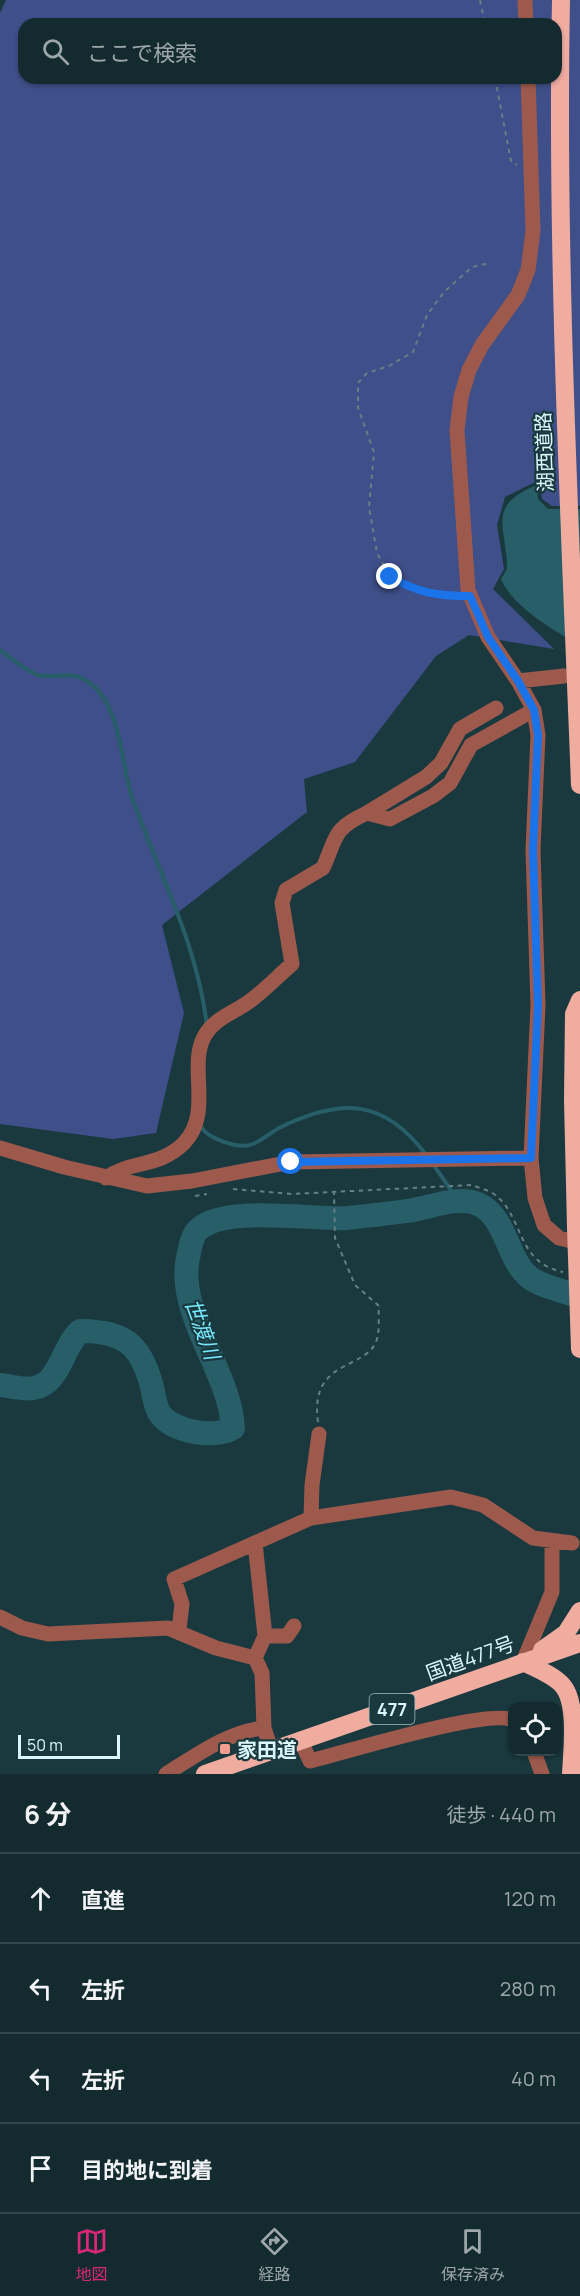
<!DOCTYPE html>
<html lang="ja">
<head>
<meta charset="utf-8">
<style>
	:root { --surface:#132b2e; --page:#1c3336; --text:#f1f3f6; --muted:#9da7aa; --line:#32474a; --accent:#db2777 }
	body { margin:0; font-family:Manrope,"Noto Sans JP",sans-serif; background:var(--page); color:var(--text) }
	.controls { position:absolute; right:18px; bottom:18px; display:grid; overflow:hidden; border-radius:12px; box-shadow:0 2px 4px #0004 }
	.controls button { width:54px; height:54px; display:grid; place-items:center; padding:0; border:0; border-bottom:2px solid var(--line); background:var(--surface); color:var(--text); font:30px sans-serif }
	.scale { position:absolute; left:18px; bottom:15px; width:102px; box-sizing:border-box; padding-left:6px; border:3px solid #dcf7fc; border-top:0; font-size:16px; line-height:21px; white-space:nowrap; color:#dcf7fc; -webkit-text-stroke:4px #19393e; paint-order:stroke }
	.stop { position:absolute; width:18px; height:18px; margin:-14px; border:4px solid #1a73e8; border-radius:50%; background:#fff }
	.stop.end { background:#1a73e8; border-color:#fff; box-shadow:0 2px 6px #0008 }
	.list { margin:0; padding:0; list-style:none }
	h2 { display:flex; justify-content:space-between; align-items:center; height:78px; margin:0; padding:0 24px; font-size:26px }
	h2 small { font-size:20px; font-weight:400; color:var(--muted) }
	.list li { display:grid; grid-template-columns:39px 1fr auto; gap:18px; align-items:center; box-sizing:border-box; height:90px; padding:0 24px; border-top:2px solid var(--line) }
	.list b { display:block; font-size:22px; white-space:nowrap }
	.list em { font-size:20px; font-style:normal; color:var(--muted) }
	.icon { flex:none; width:33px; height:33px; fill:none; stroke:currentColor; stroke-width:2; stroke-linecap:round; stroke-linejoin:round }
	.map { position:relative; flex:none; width:580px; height:1774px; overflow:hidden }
	.search { position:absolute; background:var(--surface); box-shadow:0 2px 4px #0004; left:18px; right:18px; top:18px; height:66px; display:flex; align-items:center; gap:15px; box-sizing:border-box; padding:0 21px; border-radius:18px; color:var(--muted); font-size:22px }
	.sheet { height:438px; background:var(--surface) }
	nav { display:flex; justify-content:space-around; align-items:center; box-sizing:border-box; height:84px; border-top:2px solid var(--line); background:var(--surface); font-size:16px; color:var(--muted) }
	nav a { display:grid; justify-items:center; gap:3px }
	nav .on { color:var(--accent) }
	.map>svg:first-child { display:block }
	.green { fill:#3e4f89; fill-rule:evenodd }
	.water { fill:#275e67 }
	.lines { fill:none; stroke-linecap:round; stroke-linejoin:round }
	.stream { stroke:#275e67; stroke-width:4 }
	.river { stroke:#275e67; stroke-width:24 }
	.path { stroke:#628085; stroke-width:2; stroke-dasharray:4.5 4.5; stroke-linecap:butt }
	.minor { stroke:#9e594d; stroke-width:15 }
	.highway { stroke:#f1aca0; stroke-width:18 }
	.highway-bridge { stroke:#f1aca0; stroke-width:18 }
	.route { stroke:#1a73e8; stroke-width:8 }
	.poi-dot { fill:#f59d8e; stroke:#19393e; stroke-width:2 }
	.labels { text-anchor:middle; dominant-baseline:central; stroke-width:4.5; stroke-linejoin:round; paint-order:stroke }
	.shield { fill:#19393e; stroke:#a2bec3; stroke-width:1.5 }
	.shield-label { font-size:18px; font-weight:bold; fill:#dcf7fc }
	.street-label { font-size:20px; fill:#dcf7fc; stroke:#19393e }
	.poi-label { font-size:20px; font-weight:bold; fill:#dcf7fc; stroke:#19393e; text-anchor:start }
	.water-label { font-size:21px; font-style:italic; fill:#77e8fc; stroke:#19393e }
</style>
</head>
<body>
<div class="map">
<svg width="580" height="1774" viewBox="0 0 580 1774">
	<rect width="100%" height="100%" fill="#19393e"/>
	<!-- green -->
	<path class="green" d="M6,0H580V506H552L542,499L539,480L505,497L497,525L504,569L493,589L554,649L469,635L436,656L355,762L304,779L307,812L162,925L184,1013L156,1133L113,1139L0,1124V13ZM24,24H556V78H24Z"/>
	<!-- water -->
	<path class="water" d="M537,485L538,499L548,509H580V645C555,632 511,605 501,579L507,569C507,526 485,506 537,485Z"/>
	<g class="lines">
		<!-- stream -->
		<path class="stream" d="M0,650C11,658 26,671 38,675C55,679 71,670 87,681C122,704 120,761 132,797C159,875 197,942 207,1026
			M200,1125C206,1138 238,1150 253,1144C263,1140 271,1132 281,1127C341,1098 384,1098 427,1156
			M433,1164L459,1202"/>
		<!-- river -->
		<path class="river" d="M0,1385C10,1386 24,1390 34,1388C60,1384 62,1347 80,1331C124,1331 141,1344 152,1387C154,1395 155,1407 160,1414C173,1432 215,1439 233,1428C230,1373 180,1318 187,1263C189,1254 191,1235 199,1229C225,1205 312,1220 347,1218C366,1216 387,1214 406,1211C427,1209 457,1195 478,1204C507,1217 506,1258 529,1277C541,1287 565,1291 580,1297"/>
		<!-- path -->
		<path class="path" d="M480,0L485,24
			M495,78L511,161L517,165
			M455,596L416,591L390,577L377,553L369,507L374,452L358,408V383L367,373L389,366L413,352L427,315L444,292L472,267L490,263
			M233,1189L292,1194L472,1185C479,1188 488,1190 494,1194C525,1217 515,1262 563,1272
			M195,1196L207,1194
			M318,1422C309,1357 368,1371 377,1339C380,1329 378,1316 379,1306L355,1285L335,1238L334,1192"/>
		<!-- minor -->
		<path class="minor" d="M525,0L526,24
			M528,78L533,231L528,270L518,295L482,345L469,370L461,397L457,430L468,590L488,637L518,681L534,710L538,735L533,850L538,1005L531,1158L535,1198L544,1225L559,1238L580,1243
			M518,681L564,676
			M367,813L426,777L441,763L460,729L496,708
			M0,1148L64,1167L147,1186L192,1181L291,1162L531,1158
			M106,1178C131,1160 159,1168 184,1143C213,1113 188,1067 204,1037C214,1018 234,1013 250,1001C265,990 278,976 292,964L282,903L286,890L323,868C337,837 332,829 367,813L390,819L433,796L450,783L471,745L534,710
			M311,1518L312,1485L319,1434
			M0,1617L22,1628L48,1634L168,1628L216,1648L255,1658L262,1673L264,1728
			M179,1630L182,1604L174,1579L311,1518L451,1497L483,1505L533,1538L572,1543
			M265,1636H287L294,1626
			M255,1658L265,1636L255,1543
			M523,1662L552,1592V1542
			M300,1739L310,1761C344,1753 488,1708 512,1720
			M534,1752L542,1774
			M166,1774C195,1756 229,1731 264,1728L271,1749"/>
		<!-- highway -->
		<path class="highway" d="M561,0C556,262 570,523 580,785
			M576,1227L573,1100L574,1014L580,1000
			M542,1650L566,1633L580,1611
			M523,1662C535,1668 554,1675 563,1686C578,1704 572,1752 571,1774
			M205,1774L580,1643"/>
		<!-- highway-bridge -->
		<path class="highway-bridge" d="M576,1227L580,1349"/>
	</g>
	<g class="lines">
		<!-- route -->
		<path class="route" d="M291,1162L531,1158L538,1005L533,850L538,735L534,710L518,681L488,637L470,596C435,596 420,593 390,577"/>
	</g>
	<!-- markers -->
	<rect class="poi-dot" x="219" y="1743" width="12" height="12" rx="3"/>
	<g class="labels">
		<!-- shield labels -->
		<rect class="shield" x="369.5" y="1694" width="45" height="30" rx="4.5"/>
		<g class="shield-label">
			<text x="392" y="1709">477</text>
		</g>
		<!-- street labels -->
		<g class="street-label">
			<text transform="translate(544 452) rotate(-92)">湖西道路</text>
			<text transform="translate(470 1658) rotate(-20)">国道477号</text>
		</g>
		<!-- poi labels -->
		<g class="poi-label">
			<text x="237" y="1749">家田道</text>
		</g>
		<!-- water labels -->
		<g class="water-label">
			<text transform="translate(203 1329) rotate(70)">世渡川</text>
		</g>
	</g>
</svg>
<div class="controls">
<button><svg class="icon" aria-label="locate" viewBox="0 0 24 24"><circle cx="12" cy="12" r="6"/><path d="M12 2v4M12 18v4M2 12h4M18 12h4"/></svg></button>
</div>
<div class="scale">50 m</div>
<div class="stop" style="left:291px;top:1162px"></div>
<div class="stop end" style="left:390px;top:577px"></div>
<div class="search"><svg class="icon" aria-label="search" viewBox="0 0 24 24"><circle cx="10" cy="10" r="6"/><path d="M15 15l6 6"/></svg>ここで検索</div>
</div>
<section class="sheet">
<h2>6 分<small>徒歩 · 440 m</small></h2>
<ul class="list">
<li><svg class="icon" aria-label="ahead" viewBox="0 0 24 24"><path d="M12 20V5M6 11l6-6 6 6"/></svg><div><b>直進</b></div><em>120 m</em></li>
<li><svg class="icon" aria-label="left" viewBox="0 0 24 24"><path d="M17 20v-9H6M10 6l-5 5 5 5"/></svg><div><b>左折</b></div><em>280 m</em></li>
<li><svg class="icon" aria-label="left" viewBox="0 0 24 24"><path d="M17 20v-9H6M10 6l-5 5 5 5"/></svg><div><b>左折</b></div><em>40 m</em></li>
<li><svg class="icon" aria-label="arrive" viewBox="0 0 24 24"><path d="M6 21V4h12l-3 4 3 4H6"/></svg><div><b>目的地に到着</b></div></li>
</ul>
</section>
<nav>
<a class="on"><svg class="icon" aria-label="map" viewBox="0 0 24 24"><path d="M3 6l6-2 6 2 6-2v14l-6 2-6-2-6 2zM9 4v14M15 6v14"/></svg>地図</a>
<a><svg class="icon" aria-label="directions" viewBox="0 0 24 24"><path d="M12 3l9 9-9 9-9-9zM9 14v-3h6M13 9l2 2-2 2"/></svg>経路</a>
<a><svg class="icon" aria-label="saved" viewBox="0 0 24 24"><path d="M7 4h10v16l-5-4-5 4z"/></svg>保存済み</a>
</nav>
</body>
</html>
